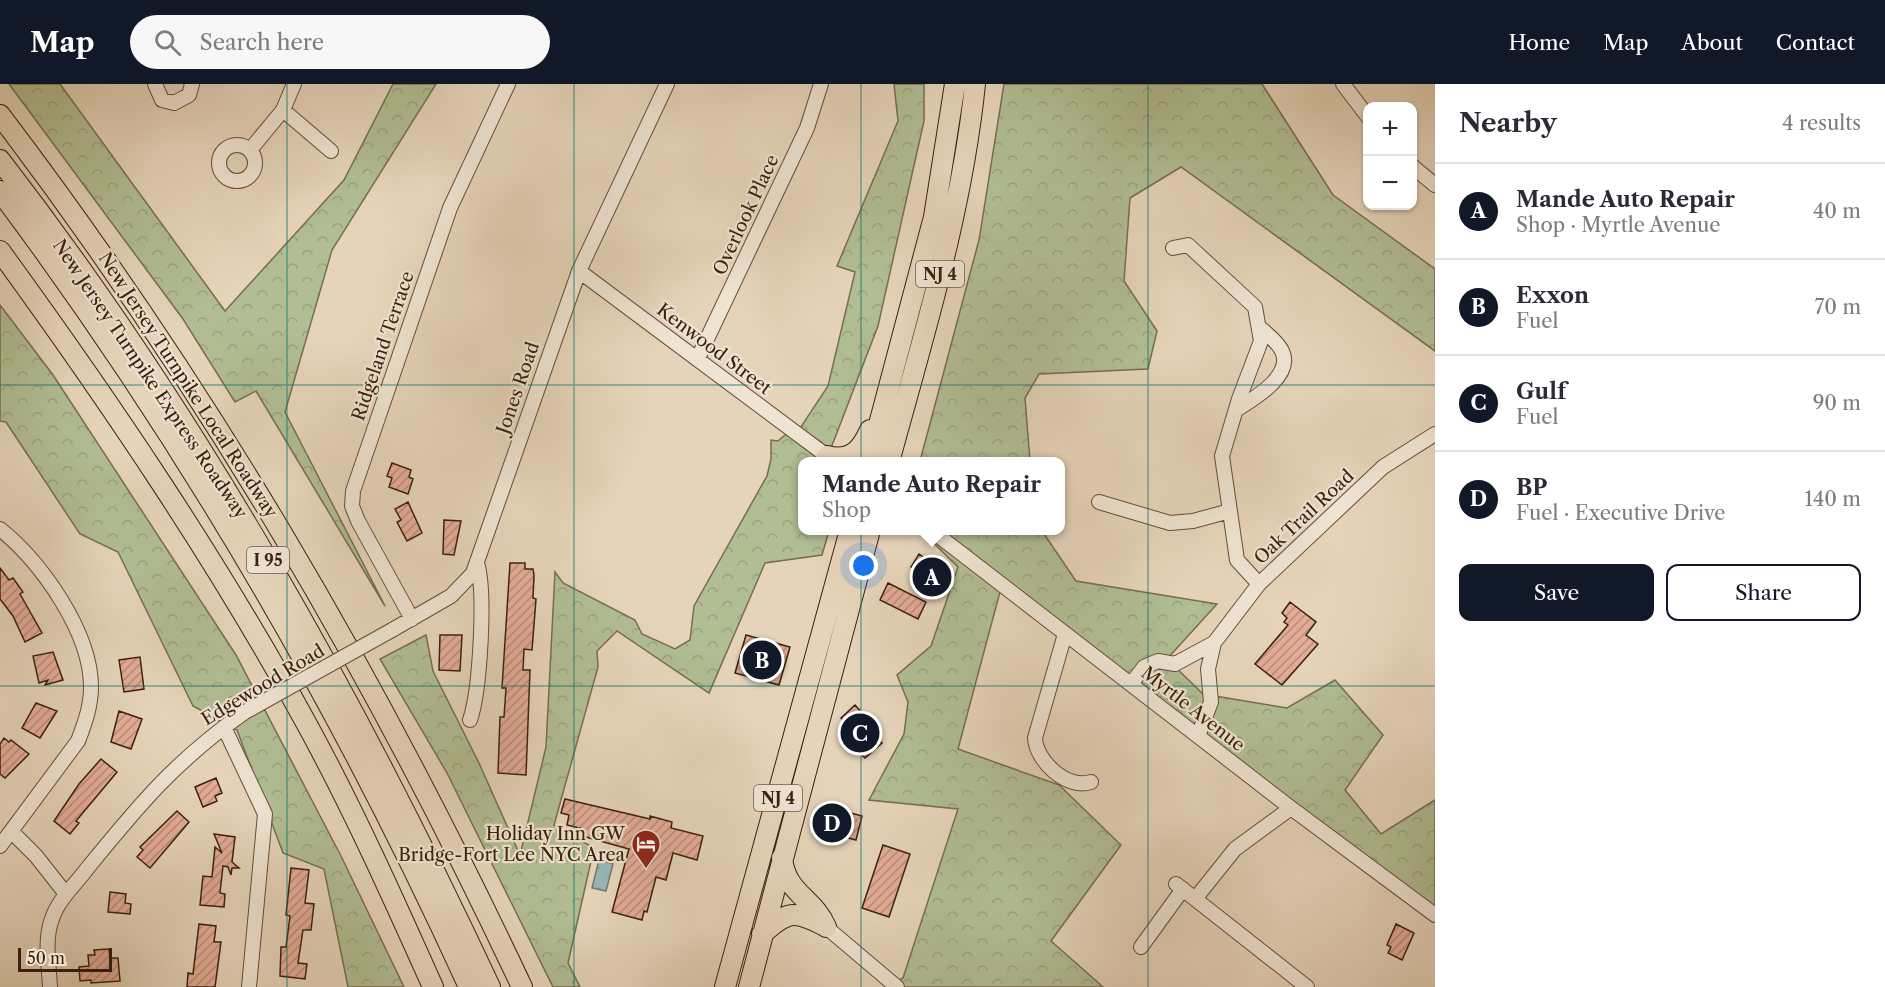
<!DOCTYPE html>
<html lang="en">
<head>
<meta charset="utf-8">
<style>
	:root { --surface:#fff; --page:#f7f7f7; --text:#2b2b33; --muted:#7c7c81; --line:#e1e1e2; --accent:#111827 }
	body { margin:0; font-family:"Libre Caslon Text",serif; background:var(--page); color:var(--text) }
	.controls { position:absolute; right:18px; top:18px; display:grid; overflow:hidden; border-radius:12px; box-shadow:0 2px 4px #0004 }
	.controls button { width:54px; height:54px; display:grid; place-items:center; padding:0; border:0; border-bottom:2px solid var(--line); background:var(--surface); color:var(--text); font:30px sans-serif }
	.scale { position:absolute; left:18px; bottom:15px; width:94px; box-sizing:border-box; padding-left:6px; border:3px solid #3b200e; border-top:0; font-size:16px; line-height:21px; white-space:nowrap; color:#3b200e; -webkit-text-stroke:4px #efe3d2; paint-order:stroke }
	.you { position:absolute; left:864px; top:482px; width:21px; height:21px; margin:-15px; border:4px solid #fff; border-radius:50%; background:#1a73e8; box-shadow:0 0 0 9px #1a73e833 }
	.badge { display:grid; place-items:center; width:39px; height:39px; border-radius:50%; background:var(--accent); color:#fff; font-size:20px; font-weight:700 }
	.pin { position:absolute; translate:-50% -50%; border:3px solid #fff; box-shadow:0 2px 6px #0006 }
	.popup { position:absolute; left:798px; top:373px; width:267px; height:78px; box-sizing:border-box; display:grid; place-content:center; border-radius:12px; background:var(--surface); filter:drop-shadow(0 2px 4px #0005); font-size:20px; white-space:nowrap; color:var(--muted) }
	.popup b { font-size:22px; color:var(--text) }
	.popup::after { content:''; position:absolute; left:50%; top:100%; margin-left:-12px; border:12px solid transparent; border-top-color:var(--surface) }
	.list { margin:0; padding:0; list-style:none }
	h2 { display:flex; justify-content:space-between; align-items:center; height:78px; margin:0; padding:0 24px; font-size:26px }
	h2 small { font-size:20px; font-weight:400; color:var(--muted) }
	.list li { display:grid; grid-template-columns:39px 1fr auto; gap:18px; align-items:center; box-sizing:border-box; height:96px; padding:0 24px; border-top:2px solid var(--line) }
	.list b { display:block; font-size:22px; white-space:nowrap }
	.list p { margin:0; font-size:20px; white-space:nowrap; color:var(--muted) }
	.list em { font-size:20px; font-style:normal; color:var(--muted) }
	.actions { display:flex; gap:12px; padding:18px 24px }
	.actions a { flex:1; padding:14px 0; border:2px solid var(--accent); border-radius:12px; text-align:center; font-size:21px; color:var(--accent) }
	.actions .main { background:var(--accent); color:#fff }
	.icon { flex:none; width:33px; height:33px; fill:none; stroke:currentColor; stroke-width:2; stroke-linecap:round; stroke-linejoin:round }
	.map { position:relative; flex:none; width:1435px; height:903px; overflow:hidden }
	header { display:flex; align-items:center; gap:36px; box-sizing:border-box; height:84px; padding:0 30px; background:var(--accent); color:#fff }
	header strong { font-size:28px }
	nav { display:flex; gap:33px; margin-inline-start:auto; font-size:21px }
	.search { width:420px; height:54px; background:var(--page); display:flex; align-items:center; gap:15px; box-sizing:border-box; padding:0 21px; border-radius:33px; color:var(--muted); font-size:22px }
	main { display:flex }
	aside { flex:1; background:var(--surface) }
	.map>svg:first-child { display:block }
	.forest { fill:url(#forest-crowns); stroke:#766e50; stroke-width:1.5 }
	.water { fill:url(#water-ripples); stroke:#737b73; stroke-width:1.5 }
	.building { fill:url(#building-hatch); stroke:#3b200e; stroke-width:1.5 }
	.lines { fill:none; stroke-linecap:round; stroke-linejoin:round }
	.minor-casing { stroke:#664d39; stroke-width:16 }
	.highway-casing { stroke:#3b200e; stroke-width:22 }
	.minor { stroke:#efe3d2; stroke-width:14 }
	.highway { stroke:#e6d4ba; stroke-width:20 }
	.minor-bridge-casing { stroke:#664d39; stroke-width:16; stroke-linecap:butt }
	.minor-bridge { stroke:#efe3d2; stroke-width:14 }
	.grid { fill:none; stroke:#0f766e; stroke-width:1.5; stroke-opacity:0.55 }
	.labels { text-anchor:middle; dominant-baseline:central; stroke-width:4.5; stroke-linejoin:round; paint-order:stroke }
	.shield { fill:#efe3d2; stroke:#715a49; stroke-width:1.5 }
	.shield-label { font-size:16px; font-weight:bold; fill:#3b200e }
	.street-label { font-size:18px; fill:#3b200e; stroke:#efe3d2 }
	.poi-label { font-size:18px; fill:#3b200e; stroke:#efe3d2; text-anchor:end }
</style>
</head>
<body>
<header>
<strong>Map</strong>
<div class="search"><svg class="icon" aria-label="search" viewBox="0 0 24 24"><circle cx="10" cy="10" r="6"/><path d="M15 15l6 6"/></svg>Search here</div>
<nav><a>Home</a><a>Map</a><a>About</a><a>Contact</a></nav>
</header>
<main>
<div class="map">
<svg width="1435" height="903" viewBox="0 0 1435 903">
	<defs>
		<pattern id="forest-crowns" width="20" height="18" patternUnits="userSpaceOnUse" patternTransform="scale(1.5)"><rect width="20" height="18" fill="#b1bd93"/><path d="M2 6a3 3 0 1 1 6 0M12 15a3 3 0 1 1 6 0" fill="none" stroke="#99a27e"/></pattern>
		<pattern id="water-ripples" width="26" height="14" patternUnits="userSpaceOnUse" patternTransform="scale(1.5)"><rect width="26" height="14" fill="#98b7b7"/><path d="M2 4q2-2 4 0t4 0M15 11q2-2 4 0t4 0" fill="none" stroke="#7d9493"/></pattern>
		<pattern id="building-hatch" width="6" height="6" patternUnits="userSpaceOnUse" patternTransform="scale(1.5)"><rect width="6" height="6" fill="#e3ac96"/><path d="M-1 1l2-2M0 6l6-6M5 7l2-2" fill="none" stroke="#b98c79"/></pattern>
	</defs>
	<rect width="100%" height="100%" fill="#e6d4ba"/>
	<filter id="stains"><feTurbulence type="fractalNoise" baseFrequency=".00333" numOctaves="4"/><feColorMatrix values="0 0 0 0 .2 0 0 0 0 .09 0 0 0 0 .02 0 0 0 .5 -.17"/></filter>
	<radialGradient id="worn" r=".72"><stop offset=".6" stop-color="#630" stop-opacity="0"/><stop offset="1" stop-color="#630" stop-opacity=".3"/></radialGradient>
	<!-- forest -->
	<path class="forest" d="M9,0H60L225,227L344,96L393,0H436L332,166L285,328L385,522L256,307L235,318L183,235Z
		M894,0H924V37L878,242L826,377L803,378V446L829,447L822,471L765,479L709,609L617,547L597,567L598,583L554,741L594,764L568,879L580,903H553L447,689L380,575L426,551L433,587L479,679L520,771L546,663L555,488L563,499L635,536L642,550L675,565L690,556L694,522L767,392L771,375V356L778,357L792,345L797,349L828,302L855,188L837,182L898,37Z
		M1004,0H1262L1333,111L1435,185V267L1181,83L1130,114L1124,197L1157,247L1148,285L1039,290L1025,314L1030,377H920L979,156Z
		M0,221L53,291L236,571L341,772L404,903H348L324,785L283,769L237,646L193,622L118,468L80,450L6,338L0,337Z
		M921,447H1042L1076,497L1217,520L1167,575L1203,610L1287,624L1335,596L1383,651L1345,706L1381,750L1435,716V823L1001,504L958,665L1059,701L1121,761L1051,857L1103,903H897L893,900L903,894L958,725L869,716L904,650L908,618L897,591L931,562L958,483Z"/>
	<!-- water -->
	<path class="water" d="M599,776L613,780L606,807L592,804Z"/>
	<!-- building -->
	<path class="building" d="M392,379L411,386L409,393L413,395L408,410L389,403L392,394L387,392Z
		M408,418L422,449L407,457L397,438L401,436L395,425Z
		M444,436L461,437L454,471L443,470Z
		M919,470L942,486L934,498L911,483Z
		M510,479H525V485H533L534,491L533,514L536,515L532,566L524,565L523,586H530L526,691L498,689L500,633H504L506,604H502Z
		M0,484L9,496L13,494L23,508L20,510L42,549L25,558L13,532L0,515Z
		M888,499L926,518L918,535L880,516Z
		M1290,518L1316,538L1306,551L1318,560L1282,601L1255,580L1288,541L1284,538L1287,534L1282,529Z
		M440,551H462L460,587L439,586Z
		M746,551L790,563L779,601L735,589Z
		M53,568L63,596L45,601L48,596L39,599L33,572Z
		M140,573L144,605L124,608L119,576Z
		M36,619L57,627L40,654L22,644Z
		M855,621L865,632L860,637L882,659L865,674L844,653L852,645L841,634Z
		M119,627L142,635L131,665L111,658Z
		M4,654L9,658L11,656L29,670L5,694L0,690V660Z
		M101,675L117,688L76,737L79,739L70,750L54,737L79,700Z
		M216,694L222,709L215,712L217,717L203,723L195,703Z
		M565,715L650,735V732L672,738L671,744L703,752L697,776L673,769L666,796L656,793L647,828L644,827L642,836L612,828L629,765L582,752L584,745L567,741L569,731L561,729Z
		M825,722L862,732L856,756L819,746Z
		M177,727L189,738L150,784L137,773L143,766L140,763Z
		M214,750L235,753L232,778L239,784H232L231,791L228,783L223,782L220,809L225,810L224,823L200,821L203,792L212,793L215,763L222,769Z
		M883,761L910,770L889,833L862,824Z
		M291,784L309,786L305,819L314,820L311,846H303L298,879L307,880L305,895L280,892L281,863H286L290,832L286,831Z
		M110,808L126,810L125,819L131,820L130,830L108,828Z
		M199,840L216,842L214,858H221L215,903H187L188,889L193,890Z
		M1396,840L1414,849L1402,876L1388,869L1391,863L1387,861Z
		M109,865L110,874H118L120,897L91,899V896L80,897L79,883L89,882L88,871H95L94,866Z"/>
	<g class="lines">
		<!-- minor casing -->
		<g class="minor-casing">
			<path id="minor" d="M155,0L162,16L174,19L189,11L192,0
				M1343,0L1368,33
				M283,26L331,67
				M219 79a18 18 0 1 1 36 0a18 18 0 1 1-36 0Z
				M250,66L283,26L294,0
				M1412,82L1435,101
				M1173,164L1188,161L1255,223L1261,257L1239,315L1222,372L1237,476L1259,500
				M579,187L827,372
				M698,274L807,44L821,0
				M1236,326C1253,315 1294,292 1282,267C1277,257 1267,250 1259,243
				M1099,418L1170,439L1193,437L1230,427
				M0,445C41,478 91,548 91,603C91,622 85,639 78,657L0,762
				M931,446L1291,724L1435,831
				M412,535L358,437L352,422L353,407L450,124L508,0
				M392,546L451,512L473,489L579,187L667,0
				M1065,550L1035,654C1036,677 1067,706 1091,698
				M1131,600L1144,583L1158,577L1175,580L1214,559L1259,500L1383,383L1435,350
				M470,636C480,607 486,508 477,479
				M224,643L265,730L249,903
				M1198,652L1211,618L1208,585L1214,559
				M11,747L36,772L66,810
				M1176,800L1307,903
				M1195,815L1235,765L1291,724
				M826,843L897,903
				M1141,863L1183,805
				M50,903C49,881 44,856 52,835C58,816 74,802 86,786C138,722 176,676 245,628"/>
		</g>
		<!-- highway casing -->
		<g class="highway-casing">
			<path id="highway" d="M0,31C209,306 375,591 522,903
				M0,76C197,331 354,612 490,903
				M0,107C185,354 341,622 469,903
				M0,167C112,321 219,479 310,646C355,729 394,816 433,903
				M827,372C851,378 861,366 870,346
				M869,378L934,133L955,0
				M889,378C923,253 962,129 975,0
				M782,774C786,810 813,813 826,843
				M762,850C787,827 794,826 823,841
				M725,903L850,446
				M749,903L870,446"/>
		</g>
		<!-- minor -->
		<use href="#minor" class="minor"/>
		<!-- highway -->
		<use href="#highway" class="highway"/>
		<!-- minor-bridge casing -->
		<g class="minor-bridge-casing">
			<path id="minor-bridge" d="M245,628L392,546"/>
		</g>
		<!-- minor-bridge -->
		<use href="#minor-bridge" class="minor-bridge"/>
	</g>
	<!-- grid -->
	<path class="grid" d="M287,0V903M574,0V903M861,0V903M1148,0V903M0,301H1435M0,602H1435"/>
	<!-- icons -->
	<defs>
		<g id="hotel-pin" transform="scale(1.5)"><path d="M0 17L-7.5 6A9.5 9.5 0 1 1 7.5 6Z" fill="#8f2418" stroke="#efe3d2"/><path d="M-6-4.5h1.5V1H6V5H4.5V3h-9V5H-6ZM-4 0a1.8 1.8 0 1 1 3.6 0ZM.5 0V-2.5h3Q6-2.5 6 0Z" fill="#fff"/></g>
	</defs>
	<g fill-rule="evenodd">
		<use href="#hotel-pin" x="646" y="760"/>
	</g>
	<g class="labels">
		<!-- shield labels -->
		<g class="shield">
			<rect x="916" y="177" width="48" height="26" rx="4.5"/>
			<rect x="247" y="463" width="42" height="26" rx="4.5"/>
			<rect x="754" y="701" width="48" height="26" rx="4.5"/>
		</g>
		<g class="shield-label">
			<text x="940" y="190">NJ 4</text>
			<text x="268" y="476">I 95</text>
			<text x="778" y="714">NJ 4</text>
		</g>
		<!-- street labels -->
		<g class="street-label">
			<text transform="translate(746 131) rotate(-65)">Overlook Place</text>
			<text transform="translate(383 262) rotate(-71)">Ridgeland Terrace</text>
			<text transform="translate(714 265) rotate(37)">Kenwood Street</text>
			<text transform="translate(150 295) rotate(56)">New Jersey Turnpike Express Roadway</text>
			<text transform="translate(188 301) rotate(57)">New Jersey Turnpike Local Roadway</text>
			<text transform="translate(518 304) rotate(-71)">Jones Road</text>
			<text transform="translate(1304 433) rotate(-43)">Oak Trail Road</text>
			<text transform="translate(263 601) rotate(-31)">Edgewood Road</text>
			<text transform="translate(1193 625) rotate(38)">Myrtle Avenue</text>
		</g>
		<!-- poi labels -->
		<g class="poi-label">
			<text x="625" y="750">Holiday Inn GW<tspan x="625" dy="21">Bridge-Fort Lee NYC Area</tspan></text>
		</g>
	</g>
	<rect width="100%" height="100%" filter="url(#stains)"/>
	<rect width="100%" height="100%" fill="url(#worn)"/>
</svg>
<div class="controls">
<button>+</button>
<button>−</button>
</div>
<div class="scale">50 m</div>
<div class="you"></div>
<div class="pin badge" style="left:932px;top:493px">A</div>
<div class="popup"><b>Mande Auto Repair</b>Shop</div>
<div class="pin badge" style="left:762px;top:576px">B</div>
<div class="pin badge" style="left:860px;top:649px">C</div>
<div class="pin badge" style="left:832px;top:739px">D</div>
</div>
<aside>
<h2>Nearby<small>4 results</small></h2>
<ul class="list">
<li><span class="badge">A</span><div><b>Mande Auto Repair</b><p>Shop · Myrtle Avenue</p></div><em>40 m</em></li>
<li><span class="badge">B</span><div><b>Exxon</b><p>Fuel</p></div><em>70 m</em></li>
<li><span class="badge">C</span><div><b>Gulf</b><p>Fuel</p></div><em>90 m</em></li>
<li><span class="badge">D</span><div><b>BP</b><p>Fuel · Executive Drive</p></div><em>140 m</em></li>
</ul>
<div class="actions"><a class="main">Save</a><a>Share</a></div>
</aside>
</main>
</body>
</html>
